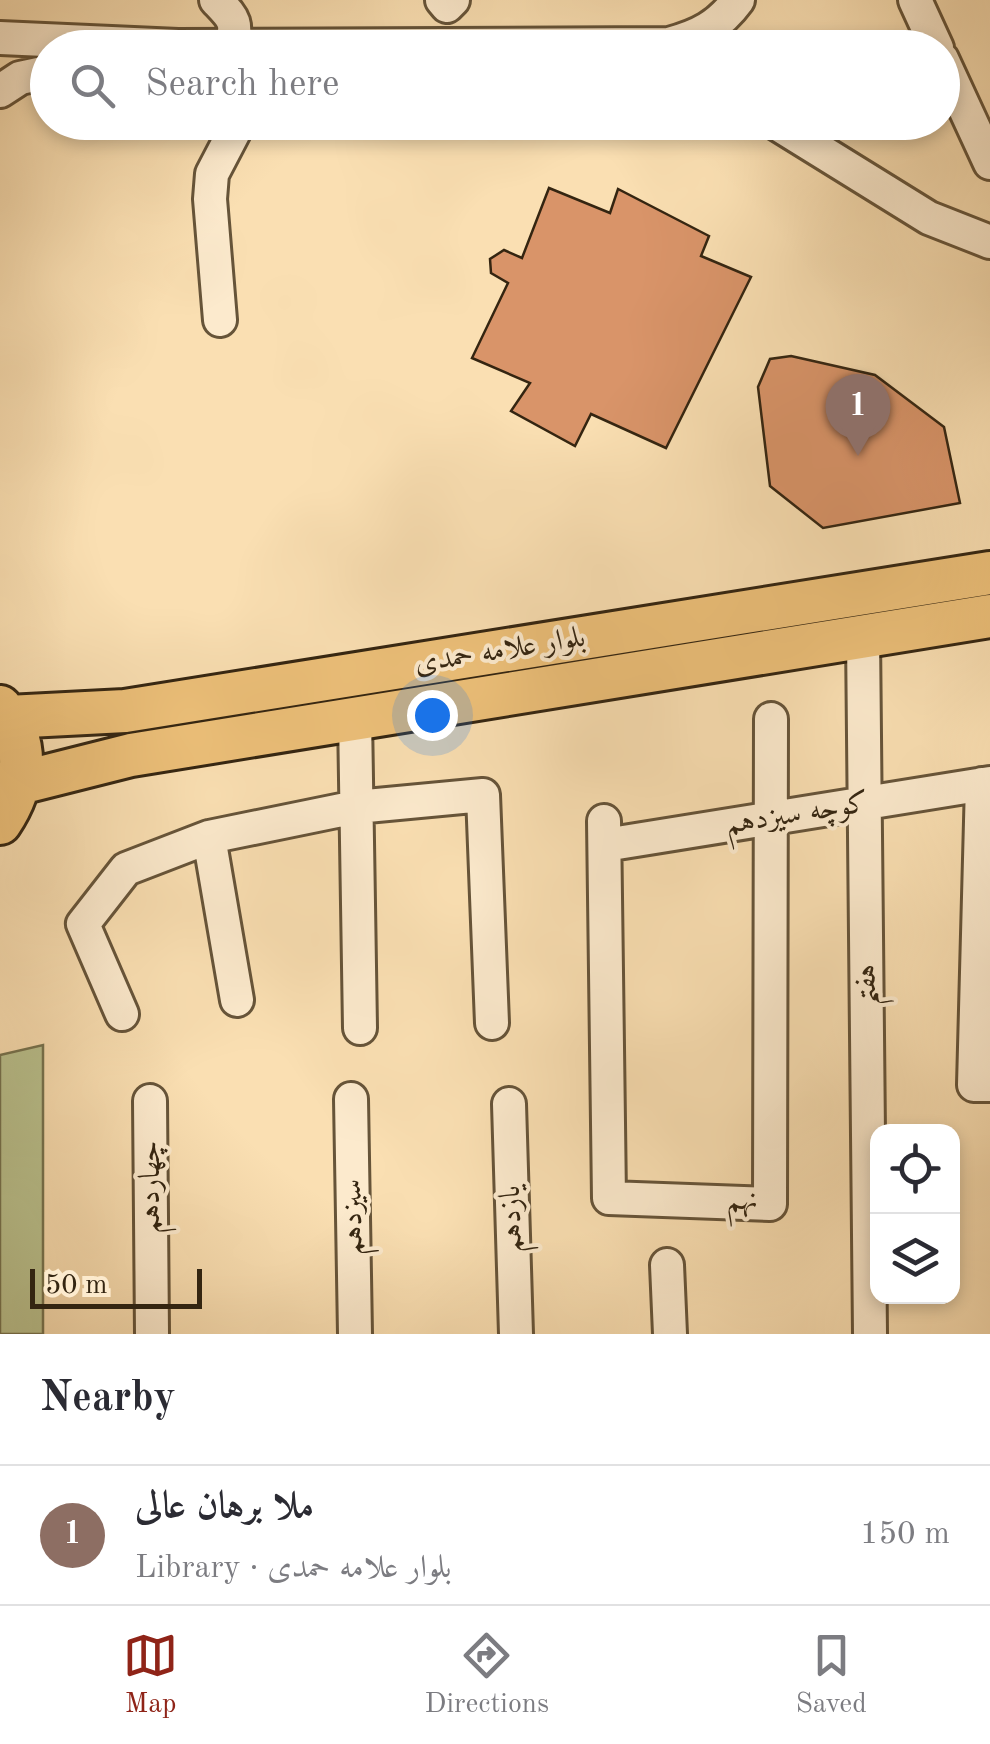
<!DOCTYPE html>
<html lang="en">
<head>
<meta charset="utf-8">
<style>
	:root { --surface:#fff; --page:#f2f2f3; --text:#2b2b33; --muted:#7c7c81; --line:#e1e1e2; --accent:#8f2418 }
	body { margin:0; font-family:"Old Standard TT",Amiri,serif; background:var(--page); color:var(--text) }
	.controls { position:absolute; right:30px; bottom:30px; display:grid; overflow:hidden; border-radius:20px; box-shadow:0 5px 15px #0003 }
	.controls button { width:90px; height:90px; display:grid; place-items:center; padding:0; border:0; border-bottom:2px solid var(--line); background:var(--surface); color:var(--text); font:50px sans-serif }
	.scale { position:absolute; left:30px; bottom:25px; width:172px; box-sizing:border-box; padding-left:10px; border:5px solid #342511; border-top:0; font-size:28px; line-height:35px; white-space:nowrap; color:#342511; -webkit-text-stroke:8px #fceacd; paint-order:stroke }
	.you { position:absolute; left:432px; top:715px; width:35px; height:35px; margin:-25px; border:8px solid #fff; border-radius:50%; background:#1a73e8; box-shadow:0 0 0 15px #1a73e833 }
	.badge { display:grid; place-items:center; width:65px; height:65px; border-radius:50%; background:var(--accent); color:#fff; font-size:32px; font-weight:700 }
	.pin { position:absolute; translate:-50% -82px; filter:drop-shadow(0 2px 5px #0008) }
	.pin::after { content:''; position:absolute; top:52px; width:35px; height:30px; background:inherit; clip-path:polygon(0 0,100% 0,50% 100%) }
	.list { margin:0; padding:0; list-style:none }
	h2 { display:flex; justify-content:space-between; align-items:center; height:130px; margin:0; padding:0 40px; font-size:42px }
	h2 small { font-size:32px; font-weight:400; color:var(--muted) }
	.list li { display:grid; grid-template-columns:65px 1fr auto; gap:30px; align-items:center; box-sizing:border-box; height:140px; padding:0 40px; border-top:2px solid var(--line) }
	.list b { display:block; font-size:38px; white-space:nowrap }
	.list p { margin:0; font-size:32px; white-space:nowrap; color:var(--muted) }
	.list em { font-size:32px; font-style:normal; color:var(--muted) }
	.icon { flex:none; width:55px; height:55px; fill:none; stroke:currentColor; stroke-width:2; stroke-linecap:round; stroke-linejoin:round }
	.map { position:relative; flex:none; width:990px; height:1334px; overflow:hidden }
	.search { position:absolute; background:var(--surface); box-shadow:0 5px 15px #0003; left:30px; right:30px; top:30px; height:110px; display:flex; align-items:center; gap:25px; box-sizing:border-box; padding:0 35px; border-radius:55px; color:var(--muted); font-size:38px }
	.sheet { height:270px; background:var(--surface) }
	nav { display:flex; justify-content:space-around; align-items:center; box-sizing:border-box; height:140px; border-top:2px solid var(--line); background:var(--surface); font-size:28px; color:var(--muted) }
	nav a { display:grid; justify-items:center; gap:5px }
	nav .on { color:var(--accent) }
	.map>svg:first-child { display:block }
	.green { fill:#bac28f; stroke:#777450; stroke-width:2.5 }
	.building { fill:#d99469; stroke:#342511; stroke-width:2.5 }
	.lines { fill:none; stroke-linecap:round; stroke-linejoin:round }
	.minor-casing { stroke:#665439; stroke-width:38 }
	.major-casing { stroke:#342511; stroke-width:48 }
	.minor { stroke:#fceacd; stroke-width:32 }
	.major { stroke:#edc079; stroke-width:42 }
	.labels { text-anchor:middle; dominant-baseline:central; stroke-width:8; stroke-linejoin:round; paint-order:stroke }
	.street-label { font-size:30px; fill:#342511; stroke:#fceacd }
</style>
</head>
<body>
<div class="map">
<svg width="990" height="1334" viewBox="0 0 990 1334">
	<rect width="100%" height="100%" fill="#fadfb2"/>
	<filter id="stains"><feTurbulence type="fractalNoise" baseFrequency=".002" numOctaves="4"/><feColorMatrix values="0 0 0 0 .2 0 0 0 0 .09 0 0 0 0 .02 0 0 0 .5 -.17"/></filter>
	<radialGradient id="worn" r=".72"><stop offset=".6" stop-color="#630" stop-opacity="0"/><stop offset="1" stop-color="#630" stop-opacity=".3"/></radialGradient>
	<!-- green -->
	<path class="green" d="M43,1045V1334H0V1055Z"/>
	<!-- building -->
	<path class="building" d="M549,188L610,213L618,189L709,236L701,256L751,277L666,448L591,414L575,446L511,411L530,383L472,358L508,283L491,273L490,259L504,250L522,258Z
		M791,356L875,375L944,427L960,503L823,528L770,486L758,387L770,359Z"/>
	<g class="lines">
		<!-- minor casing -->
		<g class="minor-casing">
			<path id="minor" d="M216,0C234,19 238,21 231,48
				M442,0L447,6L453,0
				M915,0L937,48
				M0,38L178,46L669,44C699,36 719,26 738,0
				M942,59L990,163
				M0,91L20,78L48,72
				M774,122L929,218L990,242
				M220,320L210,199L212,174L235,130V122
				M863,636L870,1334
				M355,717L360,1028
				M982,784L974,1085H990
				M604,821L609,1198L770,1204L771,719
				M209,837L237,1000
				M605,845L990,783
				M122,1014L83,924L126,869L209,837L356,807L483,795L492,1023
				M351,1099L355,1334
				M150,1101L152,1334
				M509,1104L516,1334
				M667,1265L670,1334"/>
		</g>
		<!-- major casing -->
		<g class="major-casing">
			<path id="major" d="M0,707C31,743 25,786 0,823
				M8,717L125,711L990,573
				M20,783L131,755L990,616"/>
		</g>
		<!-- minor -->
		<use href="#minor" class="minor"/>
		<!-- major -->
		<use href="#major" class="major"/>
	</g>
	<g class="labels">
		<!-- street labels -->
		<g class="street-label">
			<text transform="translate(500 651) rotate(-9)">بلوار علامه حمدی</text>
			<text transform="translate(797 814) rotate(-9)">کوچه سیزدهم</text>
			<text transform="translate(867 985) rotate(-91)">هفتم</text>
			<text transform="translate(151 1187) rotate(-90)">چهاردهم</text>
			<text transform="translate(742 1201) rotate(-2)">نهم</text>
			<text transform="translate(353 1217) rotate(-91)">سیزدهم</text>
			<text transform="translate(512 1219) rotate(-92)">یازدهم</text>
		</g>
	</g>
	<rect width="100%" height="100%" filter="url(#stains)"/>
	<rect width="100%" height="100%" fill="url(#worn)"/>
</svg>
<div class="controls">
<button><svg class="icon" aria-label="locate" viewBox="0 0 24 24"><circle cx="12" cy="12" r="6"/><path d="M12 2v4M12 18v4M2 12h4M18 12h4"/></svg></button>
<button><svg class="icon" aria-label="layers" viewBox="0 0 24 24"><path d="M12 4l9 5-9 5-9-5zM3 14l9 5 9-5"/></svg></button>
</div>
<div class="scale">50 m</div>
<div class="you"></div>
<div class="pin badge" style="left:858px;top:456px;background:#8d6e63">1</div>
<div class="search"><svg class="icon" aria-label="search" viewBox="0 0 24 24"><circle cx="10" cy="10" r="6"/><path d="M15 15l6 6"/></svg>Search here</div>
</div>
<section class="sheet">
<h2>Nearby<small></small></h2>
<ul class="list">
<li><span class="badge" style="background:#8d6e63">1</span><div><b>ملا برهان عالی</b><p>Library · بلوار علامه حمدی</p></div><em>150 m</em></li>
</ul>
</section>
<nav>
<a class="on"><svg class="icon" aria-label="map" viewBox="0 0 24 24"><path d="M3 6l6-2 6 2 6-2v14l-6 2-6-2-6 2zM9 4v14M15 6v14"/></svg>Map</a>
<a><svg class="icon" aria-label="directions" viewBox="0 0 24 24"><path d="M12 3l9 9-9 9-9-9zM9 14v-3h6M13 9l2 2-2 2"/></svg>Directions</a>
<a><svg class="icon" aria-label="saved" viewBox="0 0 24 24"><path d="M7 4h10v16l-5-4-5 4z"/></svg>Saved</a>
</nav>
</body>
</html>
